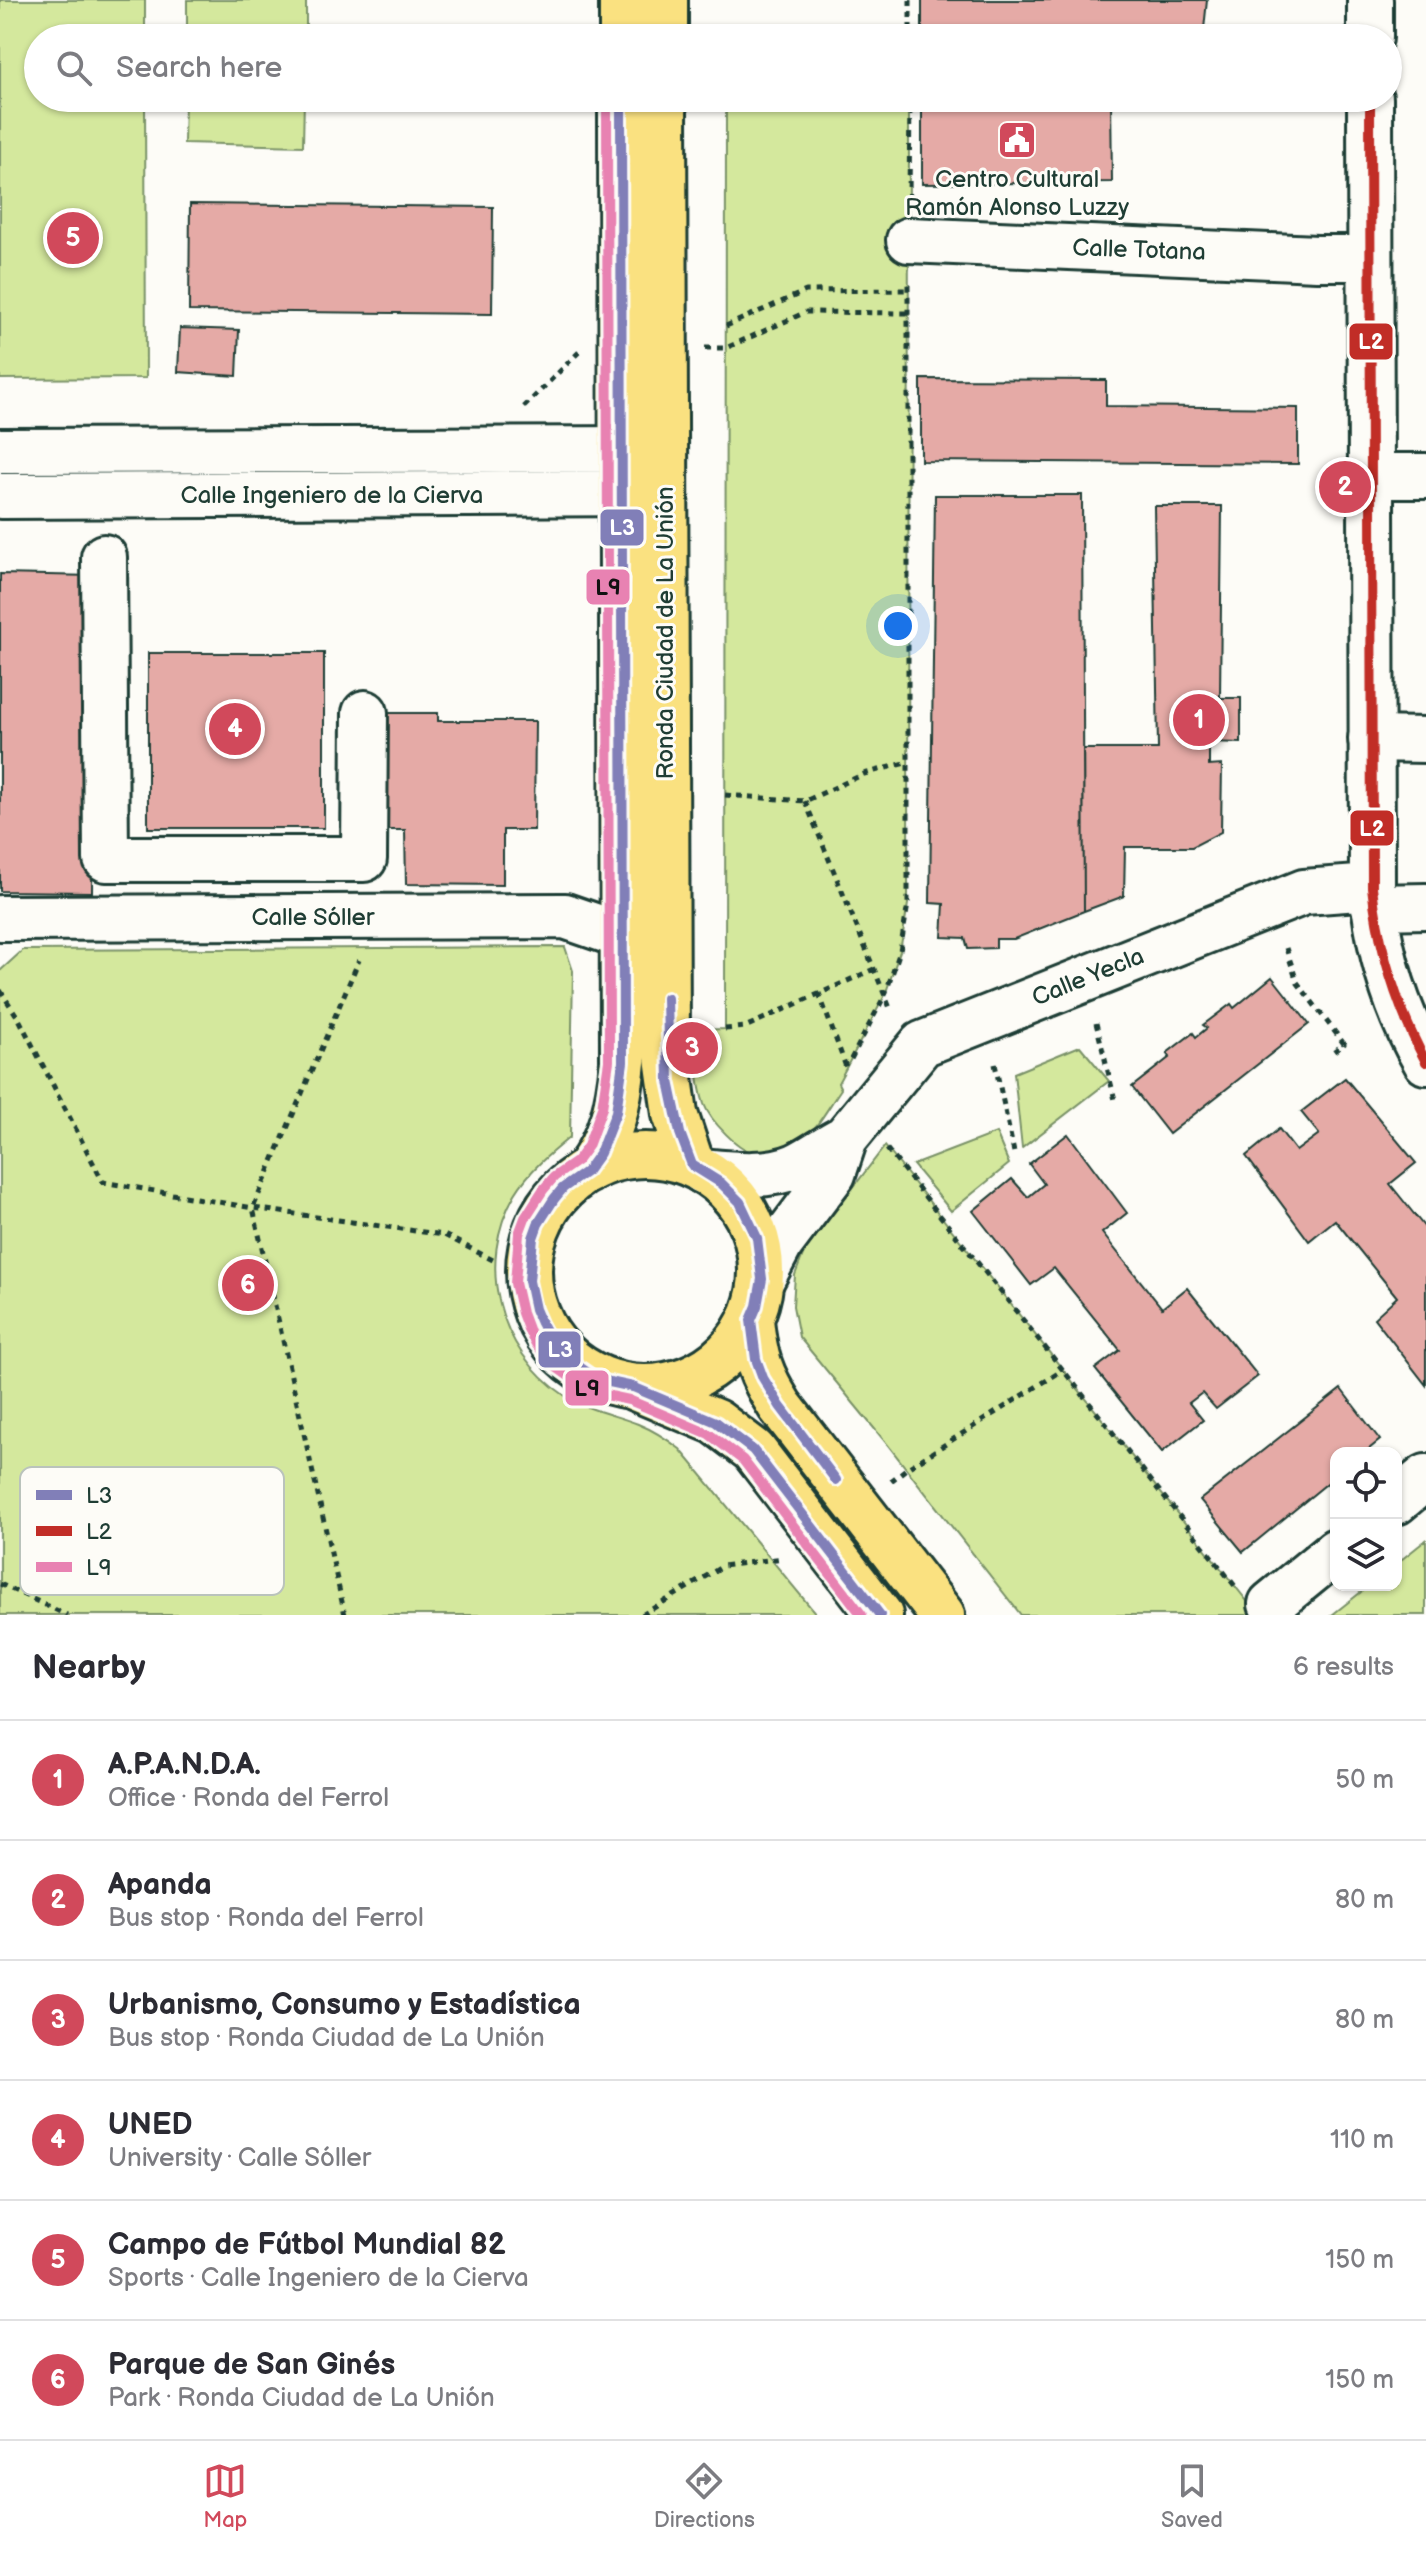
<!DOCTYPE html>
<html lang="en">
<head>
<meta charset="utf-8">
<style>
	:root { --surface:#fff; --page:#f2f2f3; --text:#2b2b33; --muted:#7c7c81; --line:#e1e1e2; --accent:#d1495b }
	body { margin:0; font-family:"Balsamiq Sans",sans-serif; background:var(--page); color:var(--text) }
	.controls { position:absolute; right:24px; bottom:24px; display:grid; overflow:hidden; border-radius:16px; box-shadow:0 2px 6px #0004 }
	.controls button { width:72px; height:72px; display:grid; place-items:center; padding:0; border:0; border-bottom:2px solid var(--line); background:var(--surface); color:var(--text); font:40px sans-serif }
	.you { position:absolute; left:898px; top:626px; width:28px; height:28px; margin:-20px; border:6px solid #fff; border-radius:50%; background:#1a73e8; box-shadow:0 0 0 12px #1a73e833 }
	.badge { display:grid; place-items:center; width:52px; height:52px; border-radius:50%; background:var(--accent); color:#fff; font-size:26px; font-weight:700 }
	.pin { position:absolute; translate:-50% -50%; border:4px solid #fff; box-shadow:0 2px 8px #0006 }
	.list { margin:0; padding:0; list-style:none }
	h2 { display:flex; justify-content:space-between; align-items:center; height:104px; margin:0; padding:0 32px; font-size:34px }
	h2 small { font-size:26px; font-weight:400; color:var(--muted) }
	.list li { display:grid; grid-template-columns:52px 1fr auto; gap:24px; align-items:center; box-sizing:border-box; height:120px; padding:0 32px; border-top:2px solid var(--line) }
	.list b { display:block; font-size:30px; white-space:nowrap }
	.list p { margin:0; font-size:26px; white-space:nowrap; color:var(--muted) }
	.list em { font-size:26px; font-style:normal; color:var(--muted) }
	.icon { flex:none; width:44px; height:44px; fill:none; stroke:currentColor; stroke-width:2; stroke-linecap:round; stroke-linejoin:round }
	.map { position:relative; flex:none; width:1426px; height:1615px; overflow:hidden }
	.search { position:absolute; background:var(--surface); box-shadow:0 2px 6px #0004; left:24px; right:24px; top:24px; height:88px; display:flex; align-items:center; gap:20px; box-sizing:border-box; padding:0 28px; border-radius:44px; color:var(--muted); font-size:30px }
	.sheet { height:824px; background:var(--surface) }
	nav { display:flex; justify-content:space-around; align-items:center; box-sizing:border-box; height:112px; border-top:2px solid var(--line); background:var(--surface); font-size:22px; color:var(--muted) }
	nav a { display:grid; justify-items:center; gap:4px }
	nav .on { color:var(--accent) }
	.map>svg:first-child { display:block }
	.green { fill:#d4e89d; stroke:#7a9268; stroke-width:2 }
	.building { fill:#e5aaa6; stroke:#1f3d34; stroke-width:2 }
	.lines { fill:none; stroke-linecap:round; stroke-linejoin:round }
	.street-casing { stroke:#1f3d34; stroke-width:50 }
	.secondary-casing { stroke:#1f3d34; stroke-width:50 }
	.primary-casing { stroke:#1f3d34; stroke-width:50 }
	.path { stroke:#1f3d34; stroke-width:5; stroke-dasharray:6 6; stroke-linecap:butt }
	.street { stroke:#fdfcf7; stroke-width:44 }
	.secondary { stroke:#fdfcf7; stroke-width:44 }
	.primary { stroke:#fae180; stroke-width:44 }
	.bus-1-casing { stroke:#fdfcf7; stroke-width:16 }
	.bus-2-casing { stroke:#fdfcf7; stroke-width:16 }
	.bus-3-casing { stroke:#fdfcf7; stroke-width:16 }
	.bus-1 { stroke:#817fb8; stroke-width:10 }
	.bus-2 { stroke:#c12d27; stroke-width:10 }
	.bus-3 { stroke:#e882b2; stroke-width:10 }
	.labels { text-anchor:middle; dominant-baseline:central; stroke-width:6; stroke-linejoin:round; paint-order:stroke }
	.poi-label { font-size:24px; fill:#1f3d34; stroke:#fdfcf7 }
	.street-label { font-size:24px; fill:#1f3d34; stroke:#fdfcf7 }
	.key { fill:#fdfcf7; stroke:#bac3bc; stroke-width:2 }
	.key-label { font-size:22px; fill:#1f3d34 }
	.line-badge { stroke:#fdfcf7; stroke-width:3 }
	.badge-label { font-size:22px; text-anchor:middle; font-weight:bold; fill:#fff }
	.pale-badge-label { font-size:22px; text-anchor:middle; font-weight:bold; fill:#111 }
</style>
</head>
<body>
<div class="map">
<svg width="1426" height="1615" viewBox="0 0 1426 1615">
	<rect width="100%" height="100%" fill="#fdfcf7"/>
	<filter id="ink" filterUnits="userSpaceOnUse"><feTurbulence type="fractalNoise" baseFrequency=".0125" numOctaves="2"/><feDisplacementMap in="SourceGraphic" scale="16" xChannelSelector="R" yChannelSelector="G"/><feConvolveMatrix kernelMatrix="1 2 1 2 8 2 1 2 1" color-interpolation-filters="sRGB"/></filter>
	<g filter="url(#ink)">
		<!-- green -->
		<path class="green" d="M0,0H145V38H38V98H145L146,378L0,379Z
			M187,0H306V38H187Z
			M185,98H304L303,146L184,143Z
			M726,98H909L908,904L900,951L885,995L838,1083L841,1089C829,1106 817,1130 799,1143C789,1150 769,1154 757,1153C739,1152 710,1120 704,1104C696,1080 697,1054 697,1030L725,1029Z
			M565,947L573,971L570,1137C549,1154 529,1171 515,1194C475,1263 498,1351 564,1395C586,1410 613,1414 638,1424C653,1430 667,1439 680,1449L817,1615H0V971L23,950Z
			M1080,1046L1109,1081L1022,1148L1014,1073Z
			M996,1133L1009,1164L951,1211L913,1165Z
			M885,1146L1258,1615H1021L887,1444L799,1337L793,1306L795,1275L804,1252Z
			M1426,1540V1615H1332L1370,1585H1396V1564Z"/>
		<!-- building -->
		<path class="building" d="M922,0H1207L1204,29L1110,30V38H922Z
			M922,98H1111L1112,182L922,184Z
			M190,204L493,207L492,314L189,311Z
			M180,328L239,330L237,376L178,372Z
			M921,379L1106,380V406L1298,408V464L921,461Z
			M935,495H1082L1084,911L1014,939H996V948L968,949L965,938L942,937L944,904L930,903Z
			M1154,506H1222L1220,698H1241V743L1209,742V766L1222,765L1221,832L1192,847H1125L1124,896L1084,911L1083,749H1158Z
			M0,574L94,576L92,892L0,891Z
			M148,653H324V828H148Z
			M374,713H438V721H535L534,830H503V885L406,884L405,830H373Z
			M1272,977L1309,1024L1169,1134L1132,1087L1170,1057L1167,1053L1193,1033L1196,1037L1207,1028L1203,1025L1231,1004L1234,1008Z
			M1345,1078L1416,1163L1390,1184L1426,1229V1385L1374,1318L1397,1297L1335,1220L1309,1241L1246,1156L1279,1129L1296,1151L1319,1134L1301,1112Z
			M1068,1134L1127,1213L1102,1233L1162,1308L1187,1288L1258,1376L1216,1409L1202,1393L1189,1403L1203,1420L1162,1452L1095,1369L1120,1350L1054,1268L1031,1285L973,1211L1012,1179L1028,1197L1044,1184L1029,1164Z
			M1341,1389L1380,1440L1364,1453H1336V1476L1243,1552L1200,1500Z"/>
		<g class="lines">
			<!-- street casing -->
			<g class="street-casing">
				<path id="street" d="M909,240L1317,258H1370
					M1371,476H1426
					M104,557L106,859H364L365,713
					M1371,739L1426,740
					M1374,907L1426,906
					M0,918L565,916L623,936
					M703,1171C733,1174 768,1178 796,1166C813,1158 828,1146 845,1138
					M762,1279L781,1243L833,1174L845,1138L922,1044L1304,892L1372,887
					M1396,1502L1426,1477
					M1271,1604L1336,1551"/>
			</g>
			<!-- secondary casing -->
			<g class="secondary-casing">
				<path id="secondary" d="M1370,38V0
					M1370,98L1372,887C1378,949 1394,1007 1426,1062
					M0,451L658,449
					M0,496L658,493"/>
			</g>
			<!-- primary casing -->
			<g class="primary-casing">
				<path id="primary" d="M665,0V38
					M622,38V0
					M664,98L667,1057L675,1114L692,1165
					M529 1271a116 116 0 1 1 232 0a116 116 0 1 1-232 0Z
					M587,1171C612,1137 619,1103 623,1062L621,98
					M751,1320C755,1358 760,1374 780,1406L942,1615
					M635,1388L716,1422L753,1450L880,1615"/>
			</g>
			<!-- path -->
			<path class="path" d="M910,0V38
				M909,199L910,98
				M726,326L806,291L908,290
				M705,348H726L806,312L908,313
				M524,407L579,352
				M725,795L805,801L864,774L909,762
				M805,801L890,1008
				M1286,948L1297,982L1344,1044L1330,1054
				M0,990L19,1019L103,1182L253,1208L444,1235L495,1261
				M819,993L846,1067
				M1096,1023L1115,1100
				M725,1029L745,1027L874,969
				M851,1059L885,995L900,951L908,904V281
				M995,1064L1015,1157
				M887,1149L1235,1586
				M891,1481L906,1469L1063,1370
				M0,1584L67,1615
				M345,1615L253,1208L359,960
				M642,1615L723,1566L783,1558"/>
			<!-- street -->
			<use href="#street" class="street"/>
			<!-- secondary -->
			<use href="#secondary" class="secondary"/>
			<!-- primary -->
			<use href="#primary" class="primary"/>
			<!-- bus-1 casing -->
			<g class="bus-1-casing">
				<path id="bus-1" d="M621,98L623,1062L616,1112L600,1153L587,1171L563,1188L554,1199L538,1224L533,1238L529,1281L535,1309L541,1323L548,1336L567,1358L591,1375L605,1381L633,1387L716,1422L753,1450L880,1615
					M667,998L669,1081L680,1133L692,1165L721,1183L740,1202L757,1238L762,1279L757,1306L751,1320L756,1359L763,1378L780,1406L836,1480"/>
			</g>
			<!-- bus-2 casing -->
			<g class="bus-2-casing">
				<path id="bus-2" d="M1370,98L1372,887C1379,950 1396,1006 1426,1062"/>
			</g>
			<!-- bus-3 casing -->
			<g class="bus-3-casing">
				<path id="bus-3" d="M607,98L609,1061L602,1108L588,1146L577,1161L554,1177L543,1190L525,1218L519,1234L515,1283L522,1313L528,1329L536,1344L556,1367L584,1387L601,1394L629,1400L709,1434L743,1460L862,1615"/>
			</g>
			<!-- bus-1 -->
			<use href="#bus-1" class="bus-1"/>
			<!-- bus-2 -->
			<use href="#bus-2" class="bus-2"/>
			<!-- bus-3 -->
			<use href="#bus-3" class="bus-3"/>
		</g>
	</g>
	<!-- icons -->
	<defs>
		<g id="civic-square" transform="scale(2)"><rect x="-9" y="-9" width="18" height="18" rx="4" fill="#d1495b" stroke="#fdfcf7"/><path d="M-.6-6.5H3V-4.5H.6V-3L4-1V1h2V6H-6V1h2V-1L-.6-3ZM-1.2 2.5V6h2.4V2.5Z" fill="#fff"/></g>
	</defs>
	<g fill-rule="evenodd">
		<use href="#civic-square" x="1017" y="140"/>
	</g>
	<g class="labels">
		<!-- poi labels -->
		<g class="poi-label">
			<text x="1017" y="179">Centro Cultural<tspan x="1017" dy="28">Ramón Alonso Luzzy</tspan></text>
		</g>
		<!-- street labels -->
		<g class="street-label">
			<text transform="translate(1139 250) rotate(2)">Calle Totana</text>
			<text x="332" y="495">Calle Ingeniero de la Cierva</text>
			<text transform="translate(665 633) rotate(-90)">Ronda Ciudad de La Unión</text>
			<text x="313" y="917">Calle Sóller</text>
			<text transform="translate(1088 977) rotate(-22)">Calle Yecla</text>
		</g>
	</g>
	<!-- legend -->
	<rect x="20" y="1467" width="264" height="128" rx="12" class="key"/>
	<rect x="36" y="1490" width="36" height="10" fill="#817fb8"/>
	<rect x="36" y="1526" width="36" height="10" fill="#c12d27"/>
	<rect x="36" y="1562" width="36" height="10" fill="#e882b2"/>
	<g class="key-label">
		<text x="86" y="1503">L3</text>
		<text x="86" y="1539">L2</text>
		<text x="86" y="1575">L9</text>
	</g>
	<g class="line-badge">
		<rect x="1348" y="322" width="46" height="39" rx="8" fill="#c12d27"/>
		<rect x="599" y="508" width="46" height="39" rx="8" fill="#817fb8"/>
		<rect x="585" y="568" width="46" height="38" rx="8" fill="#e882b2"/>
		<rect x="1349" y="809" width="46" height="38" rx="8" fill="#c12d27"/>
		<rect x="537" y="1330" width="45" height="39" rx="8" fill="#817fb8"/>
		<rect x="564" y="1369" width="46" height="38" rx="8" fill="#e882b2"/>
	</g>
	<g class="badge-label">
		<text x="1371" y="349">L2</text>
		<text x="622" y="535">L3</text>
		<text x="1372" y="836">L2</text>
		<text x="560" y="1357">L3</text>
	</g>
	<g class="pale-badge-label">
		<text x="608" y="595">L9</text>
		<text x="587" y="1396">L9</text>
	</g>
</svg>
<div class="controls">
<button><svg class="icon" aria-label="locate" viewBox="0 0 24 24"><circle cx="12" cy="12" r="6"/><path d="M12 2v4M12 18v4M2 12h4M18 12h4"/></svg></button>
<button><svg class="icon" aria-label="layers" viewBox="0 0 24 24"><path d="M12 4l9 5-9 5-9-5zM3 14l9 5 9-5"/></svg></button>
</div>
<div class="you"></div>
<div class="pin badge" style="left:1199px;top:720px">1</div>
<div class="pin badge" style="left:1345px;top:487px">2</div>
<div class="pin badge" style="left:692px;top:1048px">3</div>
<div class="pin badge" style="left:235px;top:729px">4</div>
<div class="pin badge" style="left:73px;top:238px">5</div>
<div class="pin badge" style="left:248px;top:1285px">6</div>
<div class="search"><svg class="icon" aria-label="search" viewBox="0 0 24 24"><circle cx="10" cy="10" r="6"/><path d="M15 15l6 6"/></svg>Search here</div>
</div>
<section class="sheet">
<h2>Nearby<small>6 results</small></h2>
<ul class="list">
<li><span class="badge">1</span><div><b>A.P.A.N.D.A.</b><p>Office · Ronda del Ferrol</p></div><em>50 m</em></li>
<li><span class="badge">2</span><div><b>Apanda</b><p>Bus stop · Ronda del Ferrol</p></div><em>80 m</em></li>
<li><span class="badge">3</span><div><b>Urbanismo, Consumo y Estadística</b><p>Bus stop · Ronda Ciudad de La Unión</p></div><em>80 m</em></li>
<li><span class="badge">4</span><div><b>UNED</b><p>University · Calle Sóller</p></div><em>110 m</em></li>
<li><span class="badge">5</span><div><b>Campo de Fútbol Mundial 82</b><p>Sports · Calle Ingeniero de la Cierva</p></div><em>150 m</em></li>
<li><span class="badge">6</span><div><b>Parque de San Ginés</b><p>Park · Ronda Ciudad de La Unión</p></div><em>150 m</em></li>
</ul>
</section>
<nav>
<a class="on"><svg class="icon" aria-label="map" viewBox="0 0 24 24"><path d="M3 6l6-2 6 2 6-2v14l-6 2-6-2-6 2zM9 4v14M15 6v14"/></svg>Map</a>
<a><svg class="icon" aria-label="directions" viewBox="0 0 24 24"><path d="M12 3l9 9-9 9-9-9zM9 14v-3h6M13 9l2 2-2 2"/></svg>Directions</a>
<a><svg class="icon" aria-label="saved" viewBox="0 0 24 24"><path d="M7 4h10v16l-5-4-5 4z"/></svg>Saved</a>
</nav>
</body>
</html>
